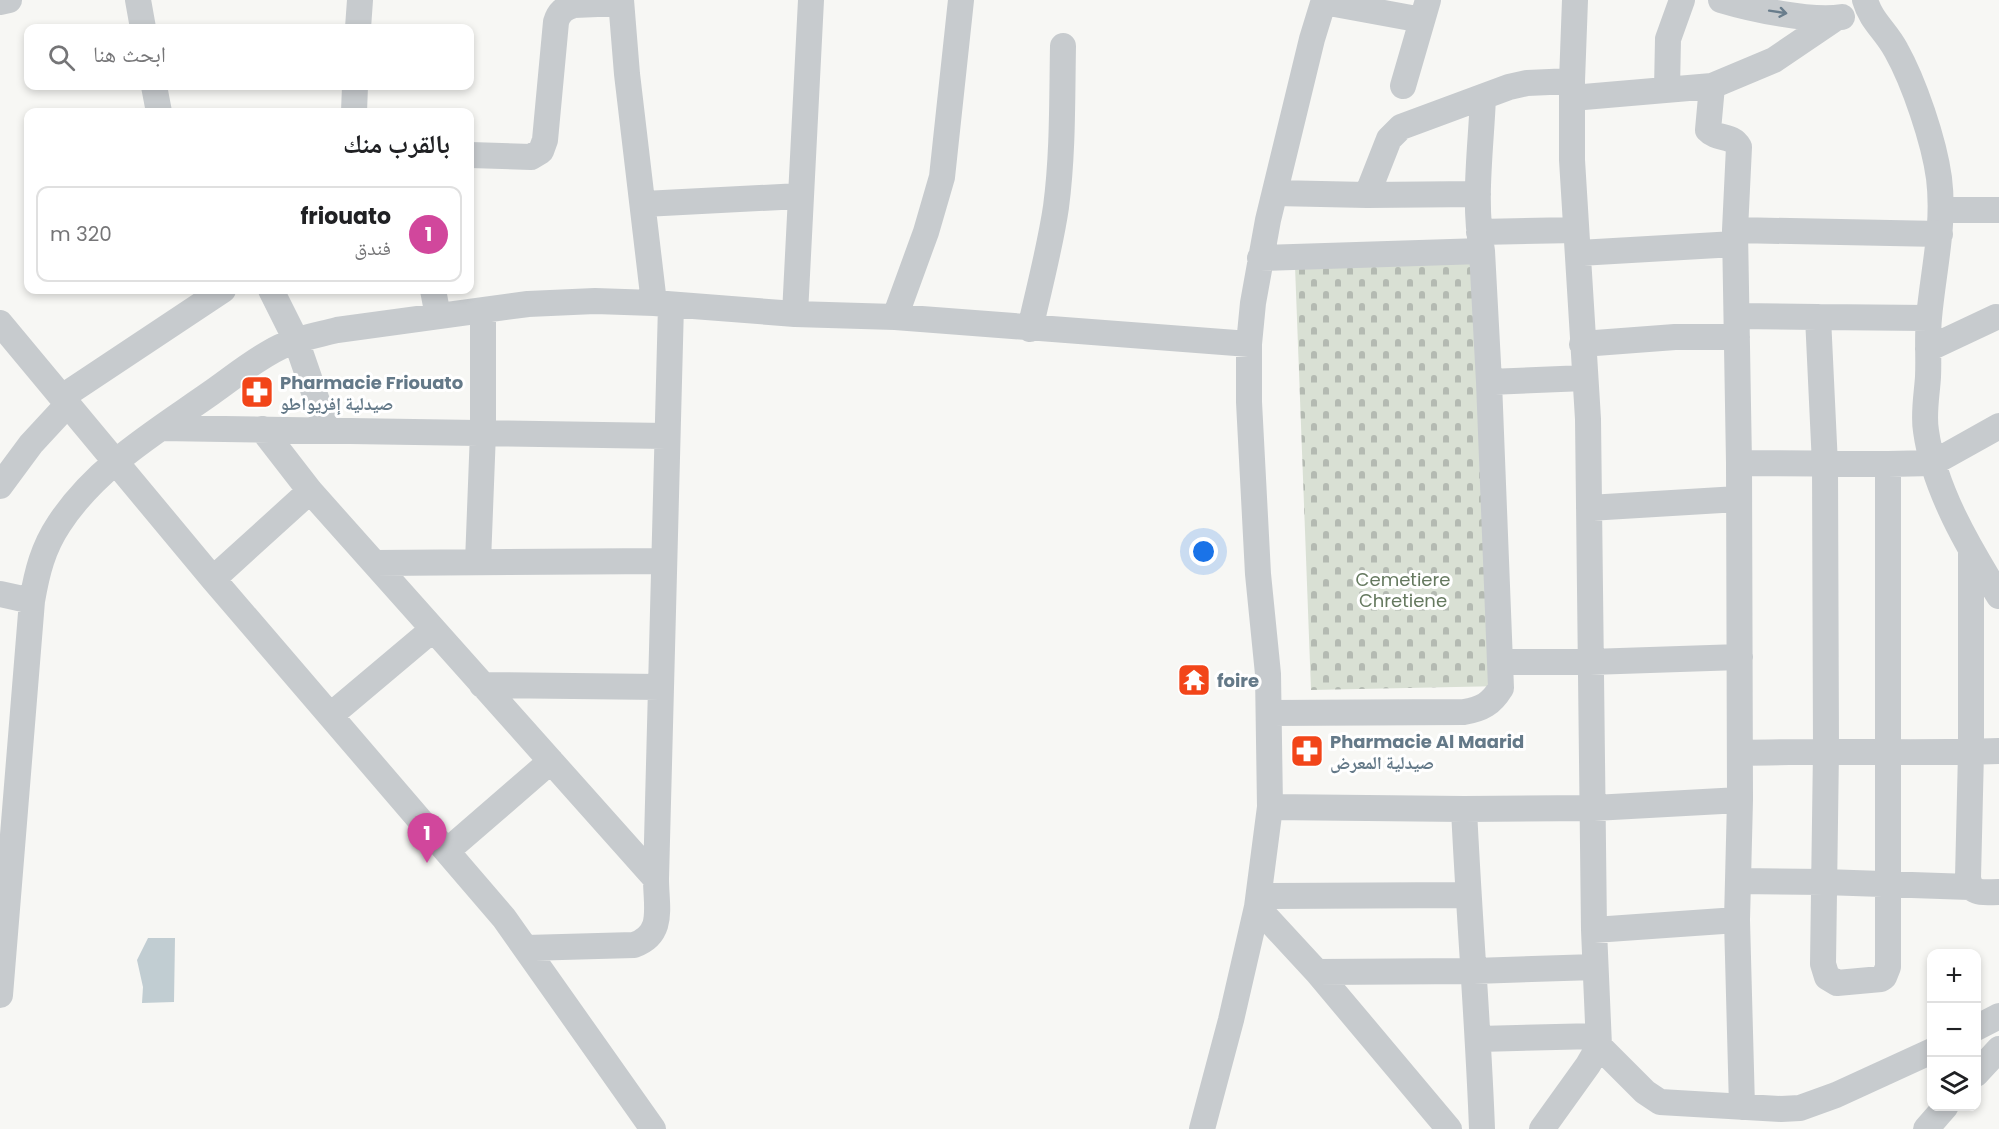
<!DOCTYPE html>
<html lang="ar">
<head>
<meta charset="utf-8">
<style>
	:root { --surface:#fff; --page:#f6f6f6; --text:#202124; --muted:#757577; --line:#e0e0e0; --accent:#111827 }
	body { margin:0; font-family:Poppins,"Noto Naskh Arabic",sans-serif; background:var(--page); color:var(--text); direction:rtl }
	.controls { position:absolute; right:18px; bottom:18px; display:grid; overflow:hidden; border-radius:12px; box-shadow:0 3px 9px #0003 }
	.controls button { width:54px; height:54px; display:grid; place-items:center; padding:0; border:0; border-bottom:2px solid var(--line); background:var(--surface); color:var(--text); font:30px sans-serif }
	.you { position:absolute; left:1204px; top:552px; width:21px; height:21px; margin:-15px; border:4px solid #fff; border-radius:50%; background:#1a73e8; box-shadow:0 0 0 9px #1a73e833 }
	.badge { display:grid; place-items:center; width:39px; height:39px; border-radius:50%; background:var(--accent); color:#fff; font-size:20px; font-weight:700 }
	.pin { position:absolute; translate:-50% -50px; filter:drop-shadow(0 2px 3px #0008) }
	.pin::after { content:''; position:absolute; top:32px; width:21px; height:18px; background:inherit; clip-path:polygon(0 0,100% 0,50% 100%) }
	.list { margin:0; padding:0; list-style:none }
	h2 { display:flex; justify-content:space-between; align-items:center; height:78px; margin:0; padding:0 24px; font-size:26px }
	h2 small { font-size:20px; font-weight:400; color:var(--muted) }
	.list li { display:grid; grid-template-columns:39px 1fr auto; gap:18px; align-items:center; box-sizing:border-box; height:96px; margin:0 12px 12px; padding:0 12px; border:2px solid var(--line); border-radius:12px }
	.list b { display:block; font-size:22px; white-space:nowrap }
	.list p { margin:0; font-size:20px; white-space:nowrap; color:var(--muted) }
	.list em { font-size:20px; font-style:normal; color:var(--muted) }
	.icon { flex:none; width:33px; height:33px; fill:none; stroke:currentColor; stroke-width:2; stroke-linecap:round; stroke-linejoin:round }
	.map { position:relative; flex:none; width:1999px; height:1129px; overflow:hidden; direction:ltr }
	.search { position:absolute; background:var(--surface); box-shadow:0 3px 9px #0003; left:24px; top:24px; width:450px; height:66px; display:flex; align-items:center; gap:15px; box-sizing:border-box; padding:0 21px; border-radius:12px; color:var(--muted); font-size:22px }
	.panel { position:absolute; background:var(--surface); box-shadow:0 3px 9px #0003; left:24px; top:108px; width:450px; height:186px; border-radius:12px; direction:rtl }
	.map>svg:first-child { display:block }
	.cemetery { fill:url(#cemetery-stones) }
	.water { fill:#c1cdd2 }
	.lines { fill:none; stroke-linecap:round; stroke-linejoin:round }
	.minor { stroke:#c7cbce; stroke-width:26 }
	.oneway { stroke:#697d8c }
	.labels { text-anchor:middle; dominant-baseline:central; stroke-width:6; stroke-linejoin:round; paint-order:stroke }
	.poi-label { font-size:18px; font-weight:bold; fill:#647988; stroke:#fff; text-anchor:start }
	.park-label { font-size:18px; fill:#65795f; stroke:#fff }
</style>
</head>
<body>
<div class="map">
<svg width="1999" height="1129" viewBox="0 0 1999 1129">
	<defs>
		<pattern id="cemetery-stones" width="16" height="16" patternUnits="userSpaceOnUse" patternTransform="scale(1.5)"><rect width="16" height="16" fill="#d9e0d4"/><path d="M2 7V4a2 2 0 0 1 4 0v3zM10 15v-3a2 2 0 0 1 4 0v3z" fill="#b4bab2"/></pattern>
	</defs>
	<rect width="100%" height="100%" fill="#f7f7f4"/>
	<!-- cemetery -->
	<path class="cemetery" d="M1486,256L1504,686L1311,690L1295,266Z"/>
	<!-- water -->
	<path class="water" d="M148,938H175L174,1002L142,1003L143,987L137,960Z"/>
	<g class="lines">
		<!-- minor -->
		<path class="minor" d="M138,0L143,28
			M621,0L627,74L654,303
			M1721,0C1751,9 1811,22 1842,17
			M1865,0C1871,21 1886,31 1896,50C1914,82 1934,141 1939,178C1945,226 1933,271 1929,318C1927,338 1929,357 1928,377C1927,394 1923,414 1926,431C1934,489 1969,548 1999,596
			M0,2L9,0
			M1324,2L1422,20
			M358,28L360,0
			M154,86L159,112
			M1403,86L1428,0
			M1712,86L1708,130C1717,140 1732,134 1739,147L1735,230L1739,463L1740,800L1737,920L1742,1107
			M1667,89L1668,39L1682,0
			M1572,98L1712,86L1774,60L1836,18
			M354,112L355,86
			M470,155L531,157L541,151L545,140L556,22C559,12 564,8 574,5L621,3
			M1275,193L1367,195L1478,194
			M1367,195L1389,139L1401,127L1509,87L1527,83L1572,81
			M644,204L800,196
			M1941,210H1999
			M1735,230L1940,234
			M1479,232L1576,230
			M1579,253L1735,244
			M1260,258L1482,251
			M271,290L296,340L327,430
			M433,290L438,316
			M795,314L811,0
			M1737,316L1818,317
			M895,317L926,232L942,177L961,0
			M0,323L213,579L504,918L653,1129
			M1030,329C1039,288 1050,248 1056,207C1063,154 1062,99 1063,46
			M1582,344L1675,337H1737
			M1928,349L1996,317
			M1489,382L1585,378
			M62,397L223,290
			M161,428L666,436
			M262,429L310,491L656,879
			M1739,463L1888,464V967L1884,977L1881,979L1837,983L1827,977L1823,964L1826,750L1825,465L1818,317L1929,318
			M1888,464L1933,463L1999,426
			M0,486L31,444L68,404
			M1589,508L1738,499
			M1971,552V752L1968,878C1971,896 1985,892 1999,892
			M478,562L483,432V311
			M375,563L664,561
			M213,579L310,491
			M0,594L32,601
			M1500,662H1590L1740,657
			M482,685L660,687
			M1270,713L1464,712C1482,709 1491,704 1501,688L1489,382L1482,251C1473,201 1481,148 1483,97
			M331,715L432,630
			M1740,753C1827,750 1913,754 1999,751
			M1270,807L1464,809L1594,808L1740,800
			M1464,809C1469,916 1478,1022 1482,1129
			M447,851L551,761
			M1738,881L1824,882L1970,887
			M1259,896L1468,895
			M1257,907L1317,972L1449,1129
			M1594,930L1737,920
			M526,948L634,945C665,934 656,907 656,879L671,305
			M1317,972L1474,971L1595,967
			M0,995L32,601C37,572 43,548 59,524C96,467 157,431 211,393C234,377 255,359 280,347C298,338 318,335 337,330L528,304L595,301L654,303L795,314L895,317L1249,344
			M1976,1028L1999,1016
			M1479,1039L1598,1036
			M1599,1046L1645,1092L1660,1102L1781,1109L1800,1108L1836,1095L1932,1051
			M1976,1074L1999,1049
			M1202,1129L1231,1020L1257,907L1270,807L1268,674L1258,574L1249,402V344L1253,303L1268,220L1312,39L1324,0
			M1542,1129L1588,1065L1599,1046L1594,930L1588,419L1572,160V81L1575,0
			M1926,1129L1946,1106"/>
	</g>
	<!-- one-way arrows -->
	<defs><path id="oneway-shaft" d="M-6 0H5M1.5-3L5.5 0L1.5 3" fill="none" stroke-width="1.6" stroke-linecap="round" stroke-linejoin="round" transform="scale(1.5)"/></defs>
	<use class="oneway" href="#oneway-shaft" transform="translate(1778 12) rotate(9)"/>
	<!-- icons -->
	<defs>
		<g id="pharmacy-square" transform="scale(1.725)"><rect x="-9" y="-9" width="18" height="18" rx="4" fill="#f24519" stroke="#fff"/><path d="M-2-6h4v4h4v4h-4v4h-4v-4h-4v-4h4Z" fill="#fff"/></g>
		<g id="temple-square" transform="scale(1.725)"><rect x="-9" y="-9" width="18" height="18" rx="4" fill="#f24519" stroke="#fff"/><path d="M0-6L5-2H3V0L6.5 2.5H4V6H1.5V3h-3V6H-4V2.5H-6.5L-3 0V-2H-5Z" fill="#fff"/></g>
	</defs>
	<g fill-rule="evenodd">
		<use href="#pharmacy-square" x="257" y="392"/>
		<use href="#temple-square" x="1194" y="680"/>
		<use href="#pharmacy-square" x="1307" y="751"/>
	</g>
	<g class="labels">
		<!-- poi labels -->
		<g class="poi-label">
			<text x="280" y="382">Pharmacie Friouato<tspan x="280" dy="21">صيدلية إفريواطو</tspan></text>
			<text x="1217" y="680">foire</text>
			<text x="1330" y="741">Pharmacie Al Maarid<tspan x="1330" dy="21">صيدلية المعرض</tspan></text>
		</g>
		<!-- park labels -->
		<g class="park-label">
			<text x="1403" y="579">Cemetiere<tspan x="1403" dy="21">Chretiene</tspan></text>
		</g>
	</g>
</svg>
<div class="controls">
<button>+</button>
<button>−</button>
<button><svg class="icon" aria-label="layers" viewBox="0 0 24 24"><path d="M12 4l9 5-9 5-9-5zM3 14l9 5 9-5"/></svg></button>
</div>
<div class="you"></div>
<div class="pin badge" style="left:427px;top:863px;background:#d1479c">1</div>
<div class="search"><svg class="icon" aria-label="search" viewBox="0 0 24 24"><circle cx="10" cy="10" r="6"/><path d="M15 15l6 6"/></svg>ابحث هنا</div>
<section class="panel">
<h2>بالقرب منك<small></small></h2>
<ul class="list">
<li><span class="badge" style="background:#d1479c">1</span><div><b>friouato</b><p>فندق</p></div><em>320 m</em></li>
</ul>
</section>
</div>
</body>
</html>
